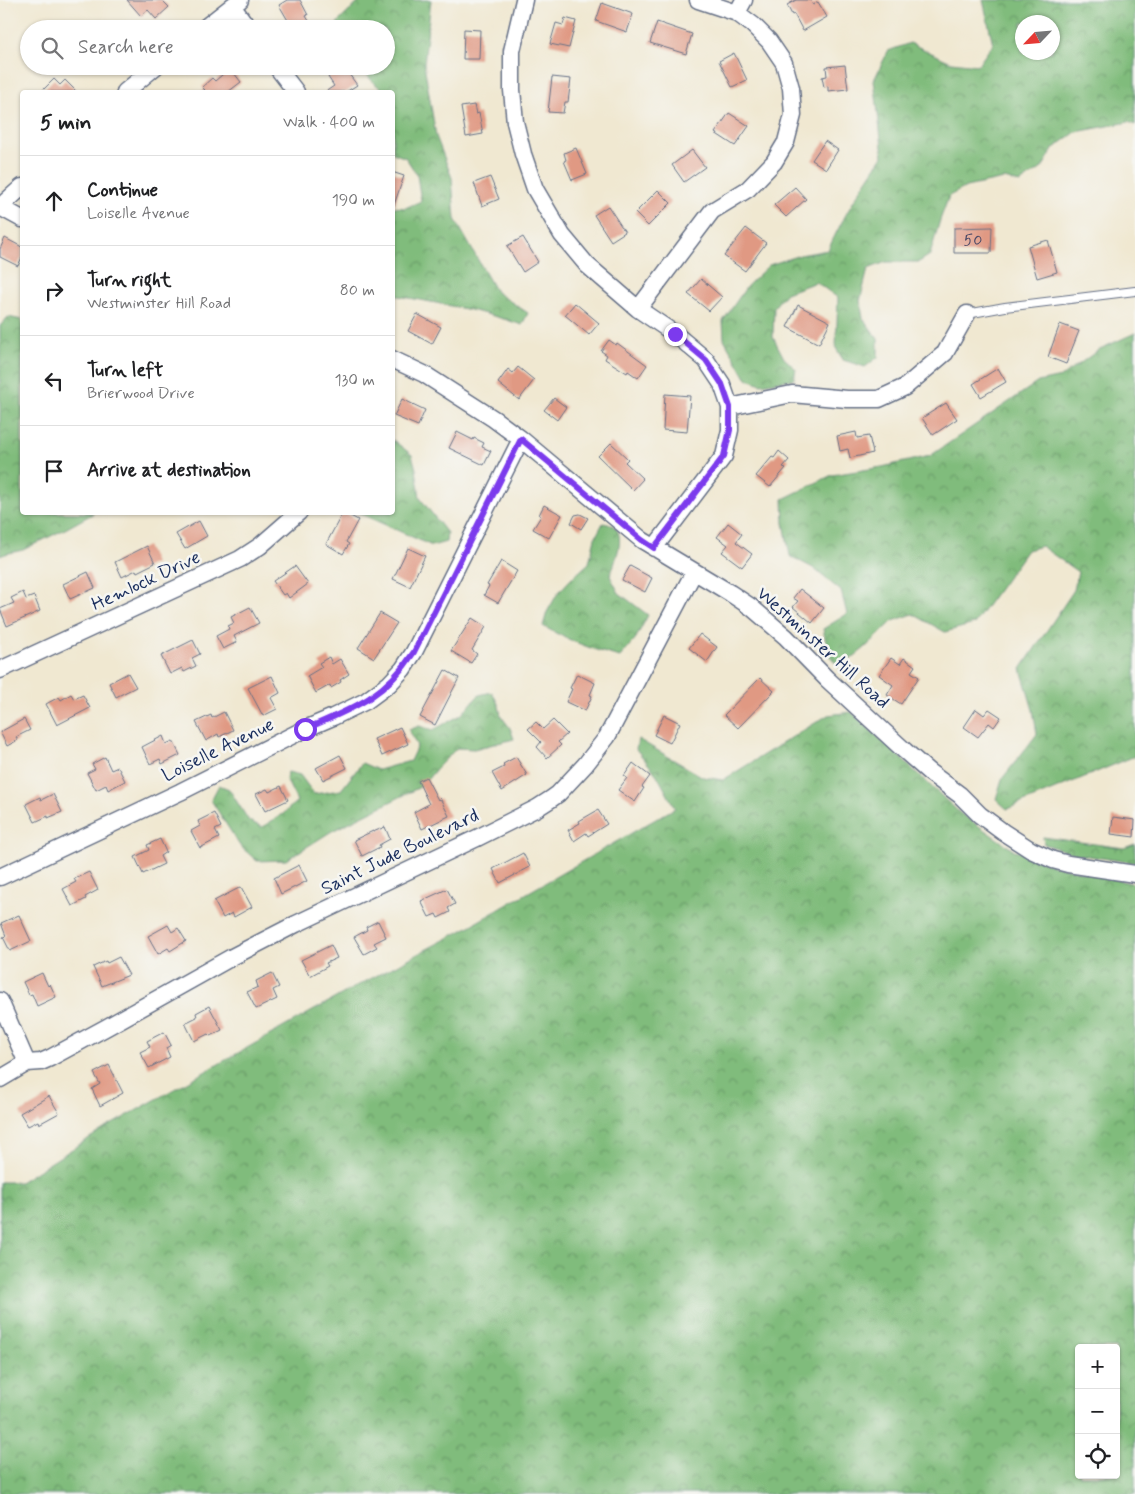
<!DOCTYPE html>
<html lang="en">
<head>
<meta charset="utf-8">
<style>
	:root { --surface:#fff; --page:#f6f6f6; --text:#202124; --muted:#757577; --line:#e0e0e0 }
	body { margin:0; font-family:Mynerve,sans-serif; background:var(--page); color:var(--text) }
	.controls { position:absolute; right:15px; bottom:15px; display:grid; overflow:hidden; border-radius:5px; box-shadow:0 1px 4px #0004 }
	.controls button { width:45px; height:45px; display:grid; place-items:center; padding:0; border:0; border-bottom:1px solid var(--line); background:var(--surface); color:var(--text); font:25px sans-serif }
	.compass { position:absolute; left:1015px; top:15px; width:45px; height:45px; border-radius:50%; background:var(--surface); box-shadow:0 1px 4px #0004; rotate:244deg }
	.stop { position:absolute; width:15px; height:15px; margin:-11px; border:4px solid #7c3aed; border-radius:50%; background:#fff }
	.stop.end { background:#7c3aed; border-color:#fff; box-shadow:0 1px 5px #0008 }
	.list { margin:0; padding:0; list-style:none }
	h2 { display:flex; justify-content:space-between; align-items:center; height:65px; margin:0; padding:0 20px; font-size:21px }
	h2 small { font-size:16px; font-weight:400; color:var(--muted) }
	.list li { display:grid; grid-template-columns:32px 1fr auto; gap:15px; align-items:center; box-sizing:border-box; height:90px; padding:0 20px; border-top:1px solid var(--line) }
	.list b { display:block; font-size:19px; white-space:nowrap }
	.list p { margin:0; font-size:16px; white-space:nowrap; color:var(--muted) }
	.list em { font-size:16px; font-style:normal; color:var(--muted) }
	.icon { flex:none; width:28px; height:28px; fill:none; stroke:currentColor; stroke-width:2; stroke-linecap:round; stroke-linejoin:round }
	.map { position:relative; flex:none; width:1135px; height:1494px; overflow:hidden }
	.search { position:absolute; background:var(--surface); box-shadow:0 1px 4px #0004; left:20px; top:20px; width:375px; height:55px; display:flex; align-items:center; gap:12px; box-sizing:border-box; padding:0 18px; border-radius:28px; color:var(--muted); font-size:19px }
	.panel { position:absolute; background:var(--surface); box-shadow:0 1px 4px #0004; left:20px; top:90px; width:375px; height:425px; border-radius:5px }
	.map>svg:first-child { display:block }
	.forest { fill:url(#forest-crowns); stroke:#4e766c; fill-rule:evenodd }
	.building { fill:#e09983 }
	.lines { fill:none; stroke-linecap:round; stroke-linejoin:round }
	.service-casing { stroke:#667086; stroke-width:10 }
	.minor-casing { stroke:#667086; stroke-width:19 }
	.service { stroke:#fff; stroke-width:8 }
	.minor { stroke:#fff; stroke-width:16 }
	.route { stroke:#7c3aed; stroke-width:6 }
	.labels { text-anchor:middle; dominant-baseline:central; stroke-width:5; stroke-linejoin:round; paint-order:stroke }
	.number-label { font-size:16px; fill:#4c4a67 }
	.street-label { font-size:19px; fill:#1b2f5e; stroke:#f6f6f2 }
</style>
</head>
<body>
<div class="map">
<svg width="1135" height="1494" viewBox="0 0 1135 1494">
	<defs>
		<pattern id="forest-crowns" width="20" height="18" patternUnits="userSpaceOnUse" patternTransform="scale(1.25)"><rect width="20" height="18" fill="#80bc7b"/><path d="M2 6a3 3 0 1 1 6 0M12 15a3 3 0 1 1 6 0" fill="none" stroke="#689968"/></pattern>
	</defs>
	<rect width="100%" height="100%" fill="#f6f6f2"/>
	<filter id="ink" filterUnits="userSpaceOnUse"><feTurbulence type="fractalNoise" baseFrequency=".02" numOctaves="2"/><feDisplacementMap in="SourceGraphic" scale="10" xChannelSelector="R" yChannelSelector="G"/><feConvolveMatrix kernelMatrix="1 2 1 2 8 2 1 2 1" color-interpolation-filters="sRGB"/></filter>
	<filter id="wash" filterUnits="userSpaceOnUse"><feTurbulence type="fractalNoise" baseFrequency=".0096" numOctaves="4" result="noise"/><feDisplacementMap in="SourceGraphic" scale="20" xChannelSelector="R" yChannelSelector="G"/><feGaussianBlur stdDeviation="1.12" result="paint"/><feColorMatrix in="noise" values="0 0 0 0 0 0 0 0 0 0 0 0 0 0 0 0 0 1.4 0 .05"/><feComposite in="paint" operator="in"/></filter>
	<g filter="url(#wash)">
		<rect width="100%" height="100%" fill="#f0e8d1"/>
		<!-- forest -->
		<path class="forest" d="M361,0H431L424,64L436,136L452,178L455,219L496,292L528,313L522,325C480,310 436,303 393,295V207L405,208L421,201L417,175L406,158L393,153V111L395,109L393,101L392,92C379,92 368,76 360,66H386V29H335L338,22Z
			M983,0H1135V125L1129,122L1076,132L1054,148L1042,168L1020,183L1004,179L966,187L949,196L940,220L930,255L919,262H886L868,269L860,301L863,318L878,339V357L865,367L843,360L836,348L838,298L816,282L786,293L774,307L773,337L784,358L796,369L794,379L761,384L746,378L724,339L723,321L747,286L769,265L800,255L828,250C843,217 862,186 883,156L874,80L888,51L910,43L951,62L978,65L993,44ZM1022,22H1052V52H1022Z
			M8,317L22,320V512L94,513L67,528L23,550L5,554L0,556V326Z
			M1135,333V756L1007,809L996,799L1002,779L1037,734L1033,710L1021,669L1074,590L1078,572L1041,546L1027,550L974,624L945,632L913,614L893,621L866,647L840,668L829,655L823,629L847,614L841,591L813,568L790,556L784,523L783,499L832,475L882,467L930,456L1038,382L1061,377L1100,349Z
			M393,440L412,455L416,469L420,498L447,533L446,542L432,546L359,513L392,512Z
			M603,523C606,524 609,524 612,525C628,534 614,563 610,576L619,593L648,615L636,638L620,657C593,650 567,640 543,626L547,612L558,593L570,580L589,563L595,538Z
			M492,692L499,706L501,716L510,728L514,739L474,749L457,748L436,769L422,786L332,831L286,860L257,861L240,846L211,800L219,785L229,789L249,821L262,827L283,814L297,801L286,779L288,772L300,775L314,794L341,790L362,763L378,770L410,761L417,746L409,730L419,726L433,730L461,715L479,695Z
			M851,712L960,813L1012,849L1048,864L1135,884V1494H0V1182H20L107,1127L355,987L463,930L675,808L657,775L636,749L638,739L703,777L723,780L828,715ZM1079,1348H1116V1475H1079Z
			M1043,837L1124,848L1135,844V863L1075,854L1044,844Z"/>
		<g id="blocks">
			<!-- building -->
			<path class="building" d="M127,0H162L169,7L156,19L148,10L141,16Z
				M287,0H300L308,15L306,16L314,29H293L279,5Z
				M796,0H810L813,5L818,2L827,17L803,31L794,14L792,15L787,5Z
				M602,3L633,14L627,32L596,21Z
				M565,18L576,21L569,48L550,44L556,23L563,25Z
				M657,22L692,34L686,54L650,43Z
				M464,29L480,30L479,59H463Z
				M734,53L747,80L732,87L719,61Z
				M845,65L848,89L828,91V86L824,87L822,77L827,76L826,67Z
				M343,66L357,85L346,92H325L334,86L328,77Z
				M230,68L241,82L228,92H201L205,90L202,87L212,78L215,81Z
				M552,77L571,79L568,102H565L563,113L548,112Z
				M54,79L60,85L65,80L77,92H41Z
				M474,105L476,114L479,113L483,134L466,137L461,107Z
				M729,113L749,126L735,146L715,133Z
				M825,141L838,150L826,169L812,160Z
				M576,148L587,174L572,180L564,161L566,160L564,153Z
				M692,150L705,167L684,182L672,165Z
				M392,172L404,176L394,205L392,204Z
				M490,177L499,199L482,206L474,183Z
				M795,187L806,199L786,217L774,205Z
				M658,190L671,203L648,226L635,213Z
				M608,206L625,232L611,241L594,215Z
				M992,227L991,253H954V228Z
				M746,228L766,243L745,271L724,256Z
				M523,237L538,262L523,272L507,246Z
				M5,238L22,247V257L18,266L0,257V249Z
				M1048,240L1057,272L1037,278L1028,246Z
				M701,279L722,297L709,311L688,294Z
				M575,303L599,323L589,335L565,315Z
				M798,305L830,322L819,344L787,327Z
				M417,314L441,327L432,344L408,331Z
				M1060,324L1079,331L1066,364L1048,357Z
				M609,340L616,345L617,343L647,365L638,378L628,371L627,373L605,359L607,355L601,351Z
				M518,367L534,380L519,400L498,383L508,369L513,373Z
				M998,368L1006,382L981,397L973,384Z
				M665,394L690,396L687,432L663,430Z
				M554,398L566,407L557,420L544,410Z
				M402,399L425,410L418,426L394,416Z
				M946,403L957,419L933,435L922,418Z
				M457,432L473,440L474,438L484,443L482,447L491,451L484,465L449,448Z
				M856,432L857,438L869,436L873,453L850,458L848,449L840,451L837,436Z
				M611,443L628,459L625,462L643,479L633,490L598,456Z
				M779,451L789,460L783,467L786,468L770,487L756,476L772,457L774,458Z
				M544,505L562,515L549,538L533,529L541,516L539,515Z
				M343,512L358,520L346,542L349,544L343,554L326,544Z
				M580,514L588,518L581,529L571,523L575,515Z
				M199,521L207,536L185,549L176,534Z
				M728,523L742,534L736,542L752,554L742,567L722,552L728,545L717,537Z
				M147,546L155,563L137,572L136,570L122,577L115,562Z
				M408,548L425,556L410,587L393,579Z
				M501,561L517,571L498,603L484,595L489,586L487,585Z
				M295,566L308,584L289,598L286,593L283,595L273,581Z
				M630,566L652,578L645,592L622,580Z
				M88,572L95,588L70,599L63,584Z
				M800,589L824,608L812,623L793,607L798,601L793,598Z
				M23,592L26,599L34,596L40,611L7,626L0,609L14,603L11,598Z
				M250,607L259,623L234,636L237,642L223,649L216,636L229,629L228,626L234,623L231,617Z
				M380,613L397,623L374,658L358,648Z
				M472,618L486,627L472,650L477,654L471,663L451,651Z
				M700,634L717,647L707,662L689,648Z
				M193,640L200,654L192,658L196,666L184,672L182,668L170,674L161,656Z
				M329,657L332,664L340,659L349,674L340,680L341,682L331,688L330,685L316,693L307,676L322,667L319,663Z
				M891,658L900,664L904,658L915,666L911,672L919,677L901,704L887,695L893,685L879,675Z
				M445,670L459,678L435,725L420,717Z
				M128,673L136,687L116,697L109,683Z
				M577,674L595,683L590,695L592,696L585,711L566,702L572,689L570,688Z
				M272,676L280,693L271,698L277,709L263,716L248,688Z
				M760,678L774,691L738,728L724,715Z
				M71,694L74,699L83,695L90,708L57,725L46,704L59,697L61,700Z
				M976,709L984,715L989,709L1001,717L994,727L989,723L978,737L964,727Z
				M224,712L233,730L219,737L218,734L206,741L196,722L211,715L212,718Z
				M664,715L680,723L670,743L654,735Z
				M24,719L30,730L16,737L18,740L7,746L0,732Z
				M553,720L567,734L558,742L561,745L547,758L537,747L541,742L528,729L536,722L543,729Z
				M400,727L408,744L382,756L374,739Z
				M163,736L166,744L173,741L180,755L162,764L160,759L150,764L142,747Z
				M340,755L347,768L323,780L316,768Z
				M105,757L111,770L118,767L125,781L108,790L106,785L96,790L87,773L95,769L92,764Z
				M516,757L527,775L502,791L492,773L504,767L503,764Z
				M633,763L650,776L642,787L644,788L635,802L618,790L627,778L624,776Z
				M426,777L438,800L440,798L449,816L422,829L414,812L429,804L418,781Z
				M281,786L288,800L265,811L256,794L267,789L269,792Z
				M53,794L62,812L48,818V816L35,822L26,804L40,797L41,800Z
				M598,810L607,824L588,836L586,833L574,841L568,830L580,823L579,821Z
				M214,813L221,827L215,830L219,838L200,848L191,831L200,826L198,821Z
				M1113,817L1135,820L1134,837L1111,834Z
				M385,827L390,839L379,845L380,847L362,856L354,840L373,831V832Z
				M160,839L166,852L160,856L164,864L143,874L135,857L149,850L147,845Z
				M523,853L530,867L500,883L493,869Z
				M299,865L307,881L281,894L274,878Z
				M89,872L98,890L85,897L86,899L72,906L63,889L76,882L74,879Z
				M241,887L252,907L234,917L232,913L223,918L214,901Z
				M447,889L455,904L448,908L450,912L438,918L436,914L429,917L421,901Z
				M19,915L31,941L10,951L3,937L6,936L1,923Z
				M378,921L386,937L374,943L377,947L364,954L354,937L367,930L366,927Z
				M168,925L172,932L178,928L186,941L170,951L168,948L158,954L148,936Z
				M331,945L337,958L326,963L328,966L310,976L301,960Z
				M119,957L129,975L102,986L93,967L106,961L107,963Z
				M42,973L48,986L50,984L56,997L37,1006L32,994L29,995L23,982Z
				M272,973L279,987L273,990L277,999L256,1009L247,992L258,987L256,981Z
				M209,1006L222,1030L210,1036L208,1034L194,1041L185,1023L197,1017L196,1013Z
				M164,1032L171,1045L166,1048L170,1057L149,1068L140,1052L150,1047L147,1041Z
				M109,1065L123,1093L100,1106L92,1089L100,1084L94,1073Z
				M49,1096L59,1113L39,1124L38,1121L28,1126L20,1113Z"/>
		</g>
	</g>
	<g filter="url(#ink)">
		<use href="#blocks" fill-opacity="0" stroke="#667086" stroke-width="1"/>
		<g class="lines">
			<!-- service casing -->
			<g class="service-casing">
				<path id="service" d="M967,314L1005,307L1135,291"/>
			</g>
			<!-- minor casing -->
			<g class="minor-casing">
				<path id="minor" d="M524,0L512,51V90L515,122L523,154L535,189L562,235L587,265L638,309L675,334L706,360L722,384L730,407V430L724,456L654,548
					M232,6L249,29
					M737,13L744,0
					M203,29L240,0
					M276,66L296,92
					M125,92L156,66
					M0,207L22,187
					M0,207L22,219
					M638,309L712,211L748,189L774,162L786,142L793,115L791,88L784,63L769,41L753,25L737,13L698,0
					M392,359L424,374L494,419L521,439L642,540L730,593L751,607L786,637L827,679L905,751L929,772L960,795L980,815L1003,832L1031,850L1053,860L1068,864L1135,874
					M730,407L792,394L847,399H879L905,387L945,353L967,314
					M0,670L240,559L260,546L299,512
					M0,877L180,792L305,729L333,717L366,701L389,684L403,669L414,652L521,439
					M0,1001L27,1063
					M0,1079L27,1063L41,1062L50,1058L107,1027L232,957L296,924L477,838L537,808L551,799L558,794L585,765L607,737L694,572"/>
			</g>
			<!-- service -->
			<use href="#service" class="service"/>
			<!-- minor -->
			<use href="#minor" class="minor"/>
		</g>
	</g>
	<g class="lines" filter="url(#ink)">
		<!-- route -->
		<path class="route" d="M305,729C352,709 385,697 414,652L521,439L642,540L654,548L724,456L730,430V407L722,384L706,360L675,334"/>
	</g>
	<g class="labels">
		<!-- number labels -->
		<g class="number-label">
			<text x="973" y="240">50</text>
		</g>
		<!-- street labels -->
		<g class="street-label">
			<text transform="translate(146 581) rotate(-25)">Hemlock Drive</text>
			<text transform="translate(823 648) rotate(42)">Westminster Hill Road</text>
			<text transform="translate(218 750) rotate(-26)">Loiselle Avenue</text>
			<text transform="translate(400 852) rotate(-26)">Saint Jude Boulevard</text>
		</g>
	</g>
</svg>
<div class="controls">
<button>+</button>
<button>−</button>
<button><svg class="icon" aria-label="locate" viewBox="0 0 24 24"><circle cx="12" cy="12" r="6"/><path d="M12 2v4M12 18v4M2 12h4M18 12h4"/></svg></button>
</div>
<svg class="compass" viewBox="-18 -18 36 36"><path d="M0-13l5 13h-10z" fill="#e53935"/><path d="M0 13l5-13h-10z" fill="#757577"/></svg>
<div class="stop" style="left:305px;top:729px"></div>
<div class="stop end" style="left:675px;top:334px"></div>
<div class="search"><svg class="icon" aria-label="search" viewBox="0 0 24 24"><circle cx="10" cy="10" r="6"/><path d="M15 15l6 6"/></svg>Search here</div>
<section class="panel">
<h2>5 min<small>Walk · 400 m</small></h2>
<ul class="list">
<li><svg class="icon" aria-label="ahead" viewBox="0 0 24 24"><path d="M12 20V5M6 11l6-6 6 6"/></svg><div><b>Continue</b><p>Loiselle Avenue</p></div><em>190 m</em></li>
<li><svg class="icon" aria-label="right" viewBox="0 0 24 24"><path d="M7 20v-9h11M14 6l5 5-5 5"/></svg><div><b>Turn right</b><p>Westminster Hill Road</p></div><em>80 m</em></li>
<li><svg class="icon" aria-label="left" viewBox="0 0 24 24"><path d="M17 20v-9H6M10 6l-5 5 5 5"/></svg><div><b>Turn left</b><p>Brierwood Drive</p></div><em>130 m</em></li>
<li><svg class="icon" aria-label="arrive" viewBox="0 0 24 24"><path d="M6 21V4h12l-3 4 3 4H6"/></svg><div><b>Arrive at destination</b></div></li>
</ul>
</section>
</div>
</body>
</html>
